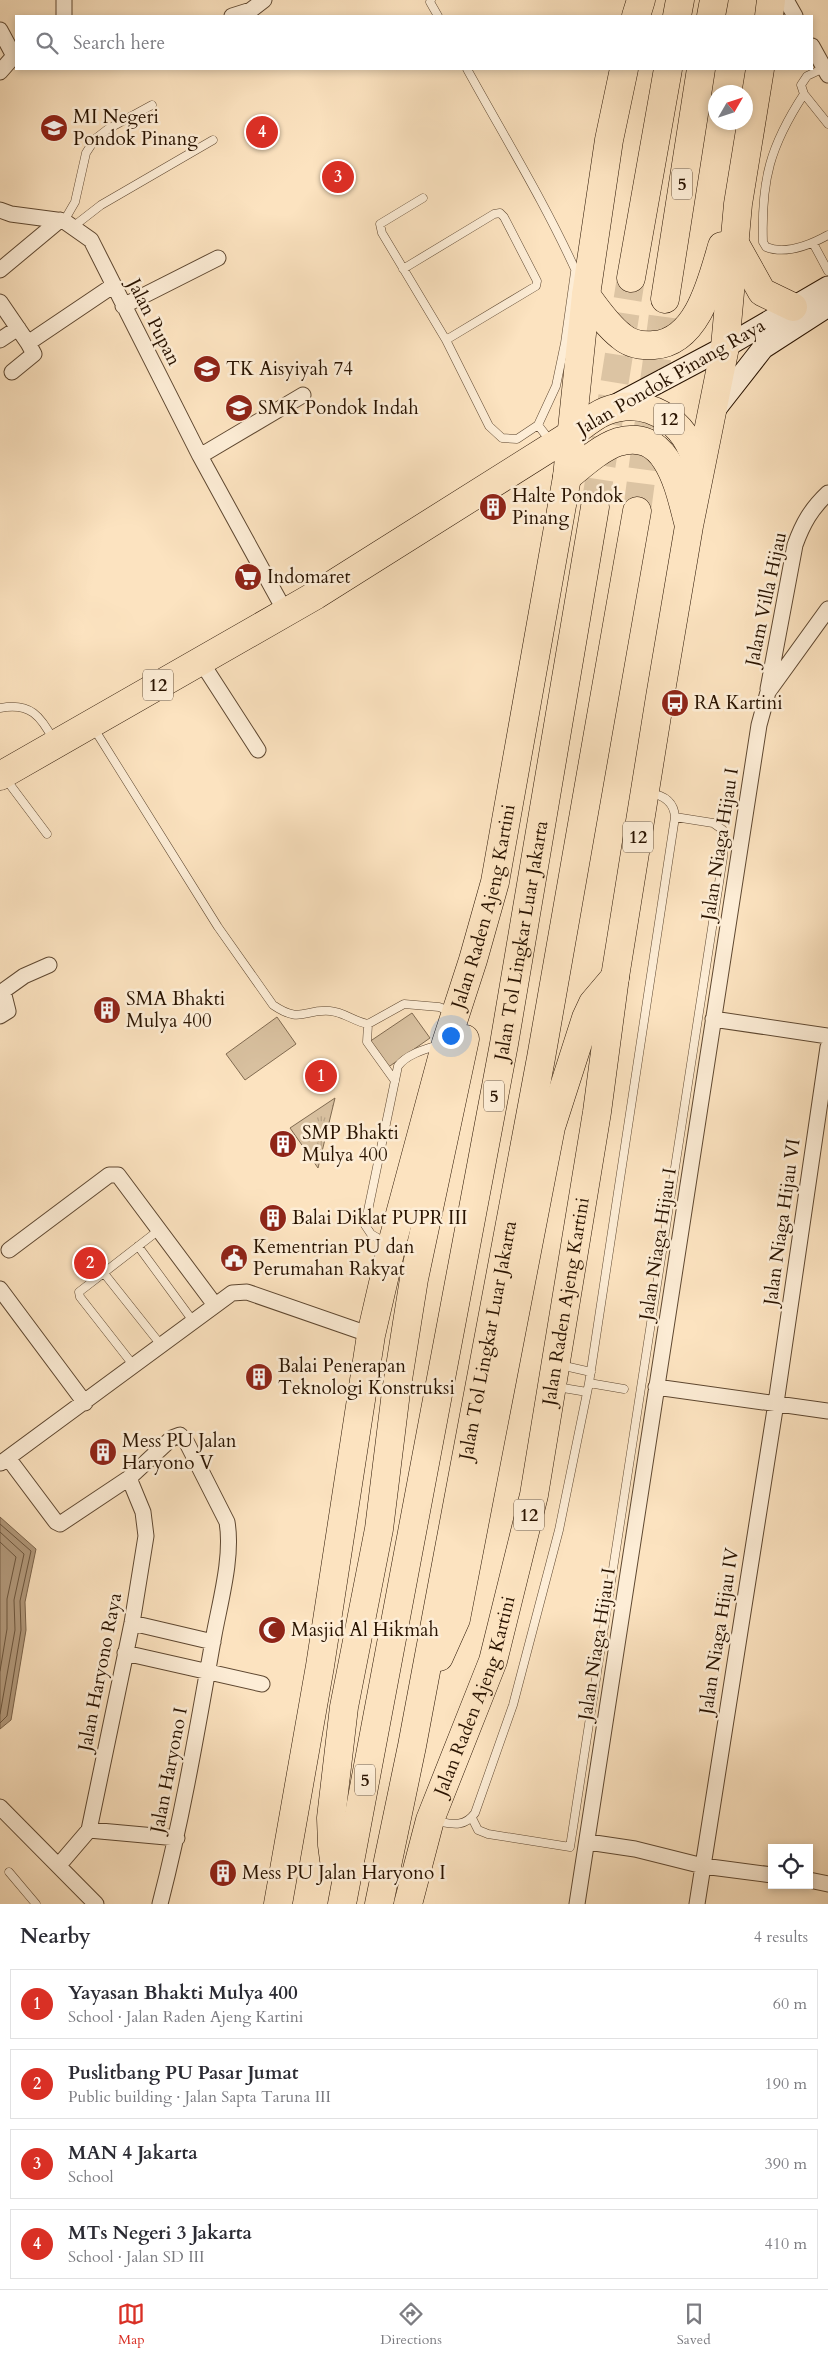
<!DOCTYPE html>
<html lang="en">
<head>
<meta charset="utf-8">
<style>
	:root { --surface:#fff; --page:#f7f7f7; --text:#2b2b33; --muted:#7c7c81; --line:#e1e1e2; --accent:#d93025 }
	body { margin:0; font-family:Cardo,serif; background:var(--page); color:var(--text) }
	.controls { position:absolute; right:15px; bottom:15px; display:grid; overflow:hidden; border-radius:0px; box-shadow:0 2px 8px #0003 }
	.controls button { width:45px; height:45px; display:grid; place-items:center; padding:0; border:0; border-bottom:1px solid var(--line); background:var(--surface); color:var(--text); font:25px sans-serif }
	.compass { position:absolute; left:708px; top:85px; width:45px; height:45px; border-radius:50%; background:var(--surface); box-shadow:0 2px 8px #0003; rotate:51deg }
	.you { position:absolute; left:450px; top:1035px; width:18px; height:18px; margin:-12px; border:4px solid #fff; border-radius:50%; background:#1a73e8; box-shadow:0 0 0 8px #1a73e833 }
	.badge { display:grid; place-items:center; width:32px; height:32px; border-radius:50%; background:var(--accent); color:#fff; font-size:16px; font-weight:700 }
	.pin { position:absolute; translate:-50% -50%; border:2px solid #fff; box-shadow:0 1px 5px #0006 }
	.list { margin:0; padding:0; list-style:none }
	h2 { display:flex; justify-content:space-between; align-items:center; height:65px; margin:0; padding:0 20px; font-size:21px }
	h2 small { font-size:16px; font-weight:400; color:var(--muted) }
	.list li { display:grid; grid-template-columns:32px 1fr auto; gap:15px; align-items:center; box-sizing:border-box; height:70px; margin:0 10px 10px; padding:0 10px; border:1px solid var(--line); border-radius:0px }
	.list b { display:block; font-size:19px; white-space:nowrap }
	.list p { margin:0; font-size:16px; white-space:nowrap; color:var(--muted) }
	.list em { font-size:16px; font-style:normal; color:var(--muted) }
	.icon { flex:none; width:28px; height:28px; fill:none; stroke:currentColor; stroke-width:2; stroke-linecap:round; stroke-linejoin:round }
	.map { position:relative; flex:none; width:828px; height:1904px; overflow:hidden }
	.search { position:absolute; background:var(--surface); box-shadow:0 2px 8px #0003; left:15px; right:15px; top:15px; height:55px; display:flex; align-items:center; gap:12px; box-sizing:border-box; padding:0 18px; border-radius:0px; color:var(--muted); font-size:19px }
	.sheet { height:385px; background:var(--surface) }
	nav { display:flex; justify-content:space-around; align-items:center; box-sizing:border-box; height:70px; border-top:1px solid var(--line); background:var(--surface); font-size:14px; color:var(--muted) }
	nav a { display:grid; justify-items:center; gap:2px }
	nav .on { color:var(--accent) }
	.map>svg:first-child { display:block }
	.park { fill:url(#park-tufts); stroke:#806a50 }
	.garden { fill:#d8c09f; stroke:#806a50 }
	.water { fill:#b49c7f; stroke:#7c654c }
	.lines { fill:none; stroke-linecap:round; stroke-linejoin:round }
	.shore { stroke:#6e5840; stroke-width:1 }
	.highway-tunnel { stroke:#dcc4a3; stroke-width:28; stroke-dasharray:28 14; stroke-linecap:butt }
	.lane-casing { stroke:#5e4730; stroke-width:9 }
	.street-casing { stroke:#5e4730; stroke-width:17 }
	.secondary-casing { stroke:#291300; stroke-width:23 }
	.highway-casing { stroke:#291300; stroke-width:29 }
	.lane { stroke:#fdedd6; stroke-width:8 }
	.street { stroke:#fdedd6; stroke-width:15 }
	.secondary { stroke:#fdedd6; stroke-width:21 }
	.highway { stroke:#fce3c0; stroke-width:28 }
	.labels { text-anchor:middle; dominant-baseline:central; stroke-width:5; stroke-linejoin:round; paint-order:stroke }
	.shield { fill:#fdedd6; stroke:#695440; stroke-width:1 }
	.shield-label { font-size:18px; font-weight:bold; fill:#291300 }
	.poi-label { font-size:19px; fill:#291300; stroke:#fdedd6; text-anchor:start }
	.street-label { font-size:19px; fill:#291300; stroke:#fdedd6 }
</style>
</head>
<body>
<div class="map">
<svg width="828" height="1904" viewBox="0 0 828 1904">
	<defs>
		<pattern id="park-tufts" width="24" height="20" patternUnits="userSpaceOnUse" patternTransform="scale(1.25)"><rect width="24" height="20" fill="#d8c09f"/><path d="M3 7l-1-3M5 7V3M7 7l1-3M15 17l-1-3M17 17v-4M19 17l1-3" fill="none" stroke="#b9a487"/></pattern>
	</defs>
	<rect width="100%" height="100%" fill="#fce3c0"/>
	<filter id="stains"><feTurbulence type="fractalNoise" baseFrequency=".004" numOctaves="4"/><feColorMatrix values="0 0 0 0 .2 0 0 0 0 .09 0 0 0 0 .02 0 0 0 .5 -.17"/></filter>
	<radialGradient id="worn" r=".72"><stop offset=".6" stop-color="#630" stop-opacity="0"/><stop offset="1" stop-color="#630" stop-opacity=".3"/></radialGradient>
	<!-- park -->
	<path class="park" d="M335,1098L318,1168L290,1128Z"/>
	<!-- garden -->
	<path class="garden" d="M412,1013L430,1038L387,1068L369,1042Z
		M277,1017L296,1044L245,1080L226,1054Z"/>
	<!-- water -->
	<path class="water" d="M0,1517L36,1549L25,1602L26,1630L11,1720L0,1729Z"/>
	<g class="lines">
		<!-- shore -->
		<path class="shore" d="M0,1524L31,1551L20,1601L21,1630L7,1716L0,1723
			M0,1532L24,1554L14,1600L15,1630L0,1714
			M0,1542L16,1557L7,1599V1629L0,1671"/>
		<!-- highway-tunnel -->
		<path class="highway-tunnel" d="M595,507L631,278
			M637,511L665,299"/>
		<!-- lane casing -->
		<g class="lane-casing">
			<path id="lane" d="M431,0L430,2L438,16
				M824,68L807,76L801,85L804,94L828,124
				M467,69C505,138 547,206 579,278
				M804,94C770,146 761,180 763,242L766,247C786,255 810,245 828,235
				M423,198L380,224L382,233L446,340L489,426L502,438L517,439L538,425
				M64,221L75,202L86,153L95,139L108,129L152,105
				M74,226L101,205L213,140
				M813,243L828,271
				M403,269L494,214L500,213L504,217L537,281L536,286L446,340
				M551,442L538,425L556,386L565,343L575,272
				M0,708C30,702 41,716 54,741
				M93,727L218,927L273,1005C301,1024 303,1009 330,1011C344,1012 355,1022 368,1024L404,1004L439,1007L452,1012
				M5,778L47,834
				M368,1024L367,1042L395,1081
				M386,1243L371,1234L365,1225L398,1066C407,1054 426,1049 439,1045
				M138,1246L193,1321
				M103,1272L161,1345
				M560,1365L591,1372
				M134,1366L80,1297L79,1292L159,1230
				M589,1383L624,1389
				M557,1387L587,1392
				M472,1818L478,1830L488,1834L570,1847L723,857V830L713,823L675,817
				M435,1821C452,1824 464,1828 475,1813L513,1705L559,1530L589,1383L675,817C674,802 664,795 649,793
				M9,1872L36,1904"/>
		</g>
		<!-- street casing -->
		<g class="street-casing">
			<path id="street" d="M786,0L795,16
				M64,16V0
				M232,16L251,10L264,0
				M0,30L14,56
				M812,46L828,75
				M0,72L14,56
				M0,210L11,214L64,221L91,240L200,456L286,613
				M0,270L60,220
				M0,302L28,343L34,354L12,372
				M123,306L218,258
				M0,340L18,328
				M28,343L114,285
				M200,456L303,395
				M200,660L258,750
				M768,689L795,545C803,523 811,509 828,493
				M0,1016L8,1011L3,991L24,976L49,965
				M713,1019L828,1036
				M9,1250L109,1175H118L215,1305
				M0,1289L85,1403
				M656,1387L828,1411
				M8,1458L56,1522L60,1524L129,1478L172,1438L180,1435L187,1443L227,1522C233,1556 220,1602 214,1635C198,1725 183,1815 160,1904
				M1,1463L232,1293L247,1292L371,1335
				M132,1623L213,1642
				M125,1653L262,1684
				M0,1807L96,1904
				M89,1830L177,1838
				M588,1842L635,1849L703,1866L772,1875
				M59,1865L89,1830L132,1623L146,1536L143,1512L129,1478
				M809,1880L828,1884
				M577,1904L759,725L768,692L828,609
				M697,1904L776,1403L828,1047"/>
		</g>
		<!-- secondary casing -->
		<g class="secondary-casing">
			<path id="secondary" d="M612,407L725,347L828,287
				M713,412L763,348L828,306"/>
		</g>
		<!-- highway casing -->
		<g class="highway-casing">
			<g id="highway">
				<path d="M636,16L641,0"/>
				<path d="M677,16L680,0"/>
				<path d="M711,16L714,0"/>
				<path d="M769,16L771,0"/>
				<path d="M733,240L762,292L793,307"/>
				<path d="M631,278L668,69"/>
				<path d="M586,295C597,310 607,325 621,336C630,344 643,346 654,345C698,342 712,280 722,246"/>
				<path d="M665,299L701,69"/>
				<path d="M567,477C582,465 600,448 618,442C668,427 679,488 688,522"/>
				<path d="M0,776L316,595L570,435C581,427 593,416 606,411C652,394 695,428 698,475"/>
				<path d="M439,1657L456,1619L551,1127L586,1018L593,1003L615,977"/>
				<path d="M348,1872L334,1860L332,1845L331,1818L344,1707L379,1529L396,1392L414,1279L465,1039"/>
				<path id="s1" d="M278,1904L320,1666L371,1335L393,1240L446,1043L473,960L495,882L567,477L586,295L609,140L624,69"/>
				<path id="s2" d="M342,1904L504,1044L595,507"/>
				<path id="s3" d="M379,1904L412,1746L541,1058L637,511"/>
				<path id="s4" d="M408,1904L430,1820L493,1661L534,1495L597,1112L615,977L660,697L689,526L725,347L738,204L760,69"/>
			</g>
		</g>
		<!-- lane -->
		<use href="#lane" class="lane"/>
		<!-- street -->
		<use href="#street" class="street"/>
		<!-- secondary -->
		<use href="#secondary" class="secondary"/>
		<!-- highway -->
		<use href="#highway" class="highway"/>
	</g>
	<!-- icons -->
	<defs>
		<g id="school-disc" transform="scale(1.4375)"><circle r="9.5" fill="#8f2418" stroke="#fdedd6"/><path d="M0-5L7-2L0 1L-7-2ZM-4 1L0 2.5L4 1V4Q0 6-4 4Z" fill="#fff"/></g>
		<g id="building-disc" transform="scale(1.4375)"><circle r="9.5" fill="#8f2418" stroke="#fdedd6"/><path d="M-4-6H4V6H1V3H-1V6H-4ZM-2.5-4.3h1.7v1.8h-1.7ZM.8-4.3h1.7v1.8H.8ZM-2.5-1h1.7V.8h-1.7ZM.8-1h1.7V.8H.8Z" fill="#fff"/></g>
		<g id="supermarket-disc" transform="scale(1.4375)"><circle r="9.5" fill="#8f2418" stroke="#fdedd6"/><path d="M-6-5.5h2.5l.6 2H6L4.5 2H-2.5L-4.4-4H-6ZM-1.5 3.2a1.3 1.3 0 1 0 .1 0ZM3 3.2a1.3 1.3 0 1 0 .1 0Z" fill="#fff"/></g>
		<g id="bus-disc" transform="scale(1.4375)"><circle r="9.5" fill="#8f2418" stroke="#fdedd6"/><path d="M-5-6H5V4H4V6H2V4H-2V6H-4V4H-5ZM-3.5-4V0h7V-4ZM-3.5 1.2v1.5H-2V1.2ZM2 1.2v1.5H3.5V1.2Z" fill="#fff"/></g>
		<g id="civic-disc" transform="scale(1.4375)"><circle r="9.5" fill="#8f2418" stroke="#fdedd6"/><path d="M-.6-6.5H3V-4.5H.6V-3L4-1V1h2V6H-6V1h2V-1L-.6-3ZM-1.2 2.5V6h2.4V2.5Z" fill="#fff"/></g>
		<g id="mosque-disc" transform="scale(1.4375)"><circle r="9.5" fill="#8f2418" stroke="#fdedd6"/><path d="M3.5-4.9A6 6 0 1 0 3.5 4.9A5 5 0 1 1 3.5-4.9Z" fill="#fff"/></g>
	</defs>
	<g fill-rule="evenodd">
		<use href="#school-disc" x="54" y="128"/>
		<use href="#school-disc" x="207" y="369"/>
		<use href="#school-disc" x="239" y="408"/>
		<use href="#building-disc" x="493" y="507"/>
		<use href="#supermarket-disc" x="248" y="577"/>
		<use href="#bus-disc" x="675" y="703"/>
		<use href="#building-disc" x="107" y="1010"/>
		<use href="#building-disc" x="283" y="1144"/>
		<use href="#building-disc" x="273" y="1218"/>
		<use href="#civic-disc" x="234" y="1258"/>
		<use href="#building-disc" x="259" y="1377"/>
		<use href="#building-disc" x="103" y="1452"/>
		<use href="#mosque-disc" x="272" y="1630"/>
		<use href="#building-disc" x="223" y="1873"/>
	</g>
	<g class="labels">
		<!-- shield labels -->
		<g class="shield">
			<rect x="672" y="168.5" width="20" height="31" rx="4"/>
			<rect x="654" y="403.5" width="30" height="31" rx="4"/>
			<rect x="143" y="669.5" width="30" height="31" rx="4"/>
			<rect x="623" y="821.5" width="30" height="31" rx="4"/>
			<rect x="484" y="1080.5" width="20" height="31" rx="4"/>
			<rect x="514" y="1499.5" width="30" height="31" rx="4"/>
			<rect x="355" y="1764.5" width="20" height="31" rx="4"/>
		</g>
		<g class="shield-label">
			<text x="682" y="184">5</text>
			<text x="669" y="419">12</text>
			<text x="158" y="685">12</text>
			<text x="638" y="837">12</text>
			<text x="494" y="1096">5</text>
			<text x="529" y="1515">12</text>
			<text x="365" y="1780">5</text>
		</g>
		<!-- poi labels -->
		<g class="poi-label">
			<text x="73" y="117">MI Negeri<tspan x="73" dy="22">Pondok Pinang</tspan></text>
			<text x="226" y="369">TK Aisyiyah 74</text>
			<text x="258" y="408">SMK Pondok Indah</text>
			<text x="512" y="496">Halte Pondok<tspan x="512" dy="22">Pinang</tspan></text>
			<text x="267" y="577">Indomaret</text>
			<text x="694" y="703">RA Kartini</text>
			<text x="126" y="999">SMA Bhakti<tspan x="126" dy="22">Mulya 400</tspan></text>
			<text x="302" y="1133">SMP Bhakti<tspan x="302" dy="22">Mulya 400</tspan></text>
			<text x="292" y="1218">Balai Diklat PUPR III</text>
			<text x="253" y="1247">Kementrian PU dan<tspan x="253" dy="22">Perumahan Rakyat</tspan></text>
			<text x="278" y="1366">Balai Penerapan<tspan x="278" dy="22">Teknologi Konstruksi</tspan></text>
			<text x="122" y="1441">Mess PU Jalan<tspan x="122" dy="22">Haryono V</tspan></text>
			<text x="291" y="1630">Masjid Al Hikmah</text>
			<text x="242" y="1873">Mess PU Jalan Haryono I</text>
		</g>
		<!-- street labels -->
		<g class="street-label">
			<text transform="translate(154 322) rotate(63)">Jalan Pupan</text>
			<text transform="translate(671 377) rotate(-30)">Jalan Pondok Pinang Raya</text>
			<text transform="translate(766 599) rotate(-78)">Jalam Villa Hijau</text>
			<text transform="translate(720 844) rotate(-81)">Jalan Niaga Hijau I</text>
			<text stroke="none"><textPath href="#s1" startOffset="1020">Jalan Raden Ajeng Kartini</textPath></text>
			<text stroke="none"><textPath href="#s2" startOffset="980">Jalan Tol Lingkar Luar Jakarta</textPath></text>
			<text transform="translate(782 1222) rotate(-82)">Jalan Niaga Hijau VI</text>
			<text transform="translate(658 1244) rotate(-81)">Jalan Niaga Hijau I</text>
			<text stroke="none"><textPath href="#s4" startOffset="625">Jalan Raden Ajeng Kartini</textPath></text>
			<text stroke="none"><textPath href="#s3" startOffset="574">Jalan Tol Lingkar Luar Jakarta</textPath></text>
			<text transform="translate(719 1631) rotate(-81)">Jalan Niaga Hijau IV</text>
			<text transform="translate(597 1644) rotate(-81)">Jalan Niaga Hijau I</text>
			<text transform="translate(100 1672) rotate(-79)">Jalan Haryono Raya</text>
			<text stroke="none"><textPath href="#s4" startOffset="219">Jalan Raden Ajeng Kartini</textPath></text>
			<text transform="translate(169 1770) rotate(-79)">Jalan Haryono I</text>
		</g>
	</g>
	<rect width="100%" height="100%" filter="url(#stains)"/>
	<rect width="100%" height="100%" fill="url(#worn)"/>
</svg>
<div class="controls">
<button><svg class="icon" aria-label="locate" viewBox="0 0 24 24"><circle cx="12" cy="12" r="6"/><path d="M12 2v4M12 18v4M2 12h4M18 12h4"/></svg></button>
</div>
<svg class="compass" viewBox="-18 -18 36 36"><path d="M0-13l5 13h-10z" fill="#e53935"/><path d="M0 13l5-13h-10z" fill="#7c7c81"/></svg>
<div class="you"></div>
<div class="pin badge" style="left:321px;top:1076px">1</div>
<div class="pin badge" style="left:90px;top:1263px">2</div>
<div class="pin badge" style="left:338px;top:177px">3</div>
<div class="pin badge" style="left:262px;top:132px">4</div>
<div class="search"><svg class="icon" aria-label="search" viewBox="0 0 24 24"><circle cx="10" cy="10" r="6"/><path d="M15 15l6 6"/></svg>Search here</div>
</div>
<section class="sheet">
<h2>Nearby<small>4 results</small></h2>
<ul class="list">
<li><span class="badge">1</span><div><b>Yayasan Bhakti Mulya 400</b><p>School · Jalan Raden Ajeng Kartini</p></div><em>60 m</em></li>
<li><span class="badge">2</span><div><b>Puslitbang PU Pasar Jumat</b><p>Public building · Jalan Sapta Taruna III</p></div><em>190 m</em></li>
<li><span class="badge">3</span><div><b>MAN 4 Jakarta</b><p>School</p></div><em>390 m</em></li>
<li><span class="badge">4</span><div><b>MTs Negeri 3 Jakarta</b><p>School · Jalan SD III</p></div><em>410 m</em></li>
</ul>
</section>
<nav>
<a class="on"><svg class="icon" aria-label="map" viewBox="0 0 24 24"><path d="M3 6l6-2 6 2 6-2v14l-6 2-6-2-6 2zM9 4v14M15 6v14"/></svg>Map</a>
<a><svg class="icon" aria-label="directions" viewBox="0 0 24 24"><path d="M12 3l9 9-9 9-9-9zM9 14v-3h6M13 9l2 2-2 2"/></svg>Directions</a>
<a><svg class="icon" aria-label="saved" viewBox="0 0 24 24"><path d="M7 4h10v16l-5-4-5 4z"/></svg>Saved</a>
</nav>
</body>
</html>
